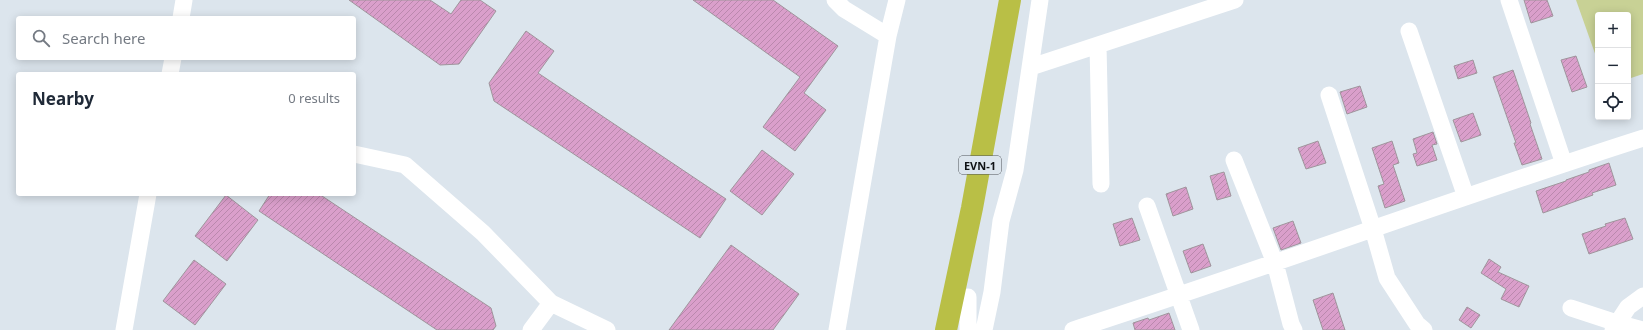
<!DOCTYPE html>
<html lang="en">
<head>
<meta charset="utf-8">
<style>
	:root { --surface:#fff; --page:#f6f6f7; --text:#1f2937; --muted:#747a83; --line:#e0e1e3 }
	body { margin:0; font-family:"Noto Sans",sans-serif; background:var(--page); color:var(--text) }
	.controls { position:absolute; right:12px; top:12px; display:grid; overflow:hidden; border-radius:4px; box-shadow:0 2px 10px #0003 }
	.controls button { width:36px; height:36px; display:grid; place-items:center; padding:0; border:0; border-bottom:1px solid var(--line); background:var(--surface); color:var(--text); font:20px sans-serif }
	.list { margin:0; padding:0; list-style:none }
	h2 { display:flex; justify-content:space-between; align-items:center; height:52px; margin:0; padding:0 16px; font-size:17px }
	h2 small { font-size:13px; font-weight:400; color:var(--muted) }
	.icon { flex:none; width:22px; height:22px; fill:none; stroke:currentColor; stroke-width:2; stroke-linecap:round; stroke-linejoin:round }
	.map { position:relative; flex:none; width:1643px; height:330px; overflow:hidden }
	.search { position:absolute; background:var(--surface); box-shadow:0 2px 10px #0003; left:16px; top:16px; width:340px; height:44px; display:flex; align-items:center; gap:10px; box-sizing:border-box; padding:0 14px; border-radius:4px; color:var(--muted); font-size:15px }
	.panel { position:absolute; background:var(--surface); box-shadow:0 2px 10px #0003; left:16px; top:72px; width:340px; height:124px; border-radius:4px }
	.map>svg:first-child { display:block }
	.grass { fill:#c8d195 }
	.building { fill:url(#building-hatch); stroke:#9f959c }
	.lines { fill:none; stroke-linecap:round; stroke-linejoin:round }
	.minor { stroke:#fff; stroke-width:17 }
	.highway { stroke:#b9bf46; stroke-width:22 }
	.labels { text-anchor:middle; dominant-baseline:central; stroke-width:3; stroke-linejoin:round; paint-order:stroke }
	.shield { fill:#dce5ed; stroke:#4c5156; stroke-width:1 }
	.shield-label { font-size:11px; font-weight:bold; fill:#0f1215 }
</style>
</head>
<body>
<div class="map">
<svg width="1643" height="330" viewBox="0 0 1643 330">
	<defs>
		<pattern id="building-hatch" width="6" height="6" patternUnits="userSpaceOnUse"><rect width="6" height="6" fill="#da9fcb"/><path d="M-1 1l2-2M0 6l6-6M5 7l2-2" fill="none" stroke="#ba88ad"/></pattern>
	</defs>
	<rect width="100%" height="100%" fill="#dce5ed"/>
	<!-- grass -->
	<path class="grass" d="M1576,0H1643V74L1628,79V15H1598V62Z"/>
	<!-- building -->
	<path class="building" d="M349,0H430L451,14L461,0H480L496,11L459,64L440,65Z
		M693,0H773L838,46L804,93L826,110L795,151L763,127L800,77Z
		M1524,0H1547L1553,16L1531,23Z
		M526,31L554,51L538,73L726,199L700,238L494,101L489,83Z
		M1576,56L1587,87L1572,92L1561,60Z
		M1473,60L1477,73L1458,79L1454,66Z
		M1513,70L1531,123L1530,124L1542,159L1522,165L1514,143H1516L1493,77Z
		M1360,86L1367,107L1347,114L1340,92Z
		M1473,113L1481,135L1461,142L1453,120Z
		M1433,132L1437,144L1432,145L1437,160L1417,166L1413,154L1417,153L1413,139Z
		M1318,141L1326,163L1306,169L1298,148Z
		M1392,141L1399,163L1393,165L1405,201L1385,208L1378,186L1384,184L1372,148Z
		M762,150L794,174L762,215L730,191Z
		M1609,163L1616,185L1592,193L1593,195L1543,213L1536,191L1566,181V180L1589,172V170Z
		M1224,172L1231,196L1217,200L1210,176Z
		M1186,187L1193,209L1173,216L1166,194Z
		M270,194H319L491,308L496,326L493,330H437L259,211Z
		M226,195L258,220L227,261L195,236Z
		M1132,218L1140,240L1120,246L1113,224Z
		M1625,218L1633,239L1589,254L1582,234L1606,226L1605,224Z
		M1293,221L1301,243L1281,250L1273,228Z
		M1203,244L1211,266L1191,273L1183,251Z
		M731,245L799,294L773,330H669Z
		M1489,259L1501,267L1498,272L1529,286L1519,307L1501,299L1506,289L1481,273Z
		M194,260L226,284L195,325L163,301Z
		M1333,293L1340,315L1345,330H1323L1313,300Z
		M1467,307L1480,315L1471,328L1459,320Z
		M1169,313L1175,330H1135L1133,323L1148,318L1149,320Z"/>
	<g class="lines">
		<!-- minor -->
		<path class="minor" d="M835,0L844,9L888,36
			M1509,0L1564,164
			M181,18L184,0
			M1409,31L1466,197
			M1098,45L1101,184
			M1031,67L1235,0
			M170,74L173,58
			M1329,95L1373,229L1387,278L1417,324L1424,330
			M354,154L405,165L483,233L551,303L607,330
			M1234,160L1275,263L1291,324L1294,330
			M1147,206L1191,330
			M968,297V330
			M1571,308L1617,323L1643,330
			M124,330L148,194
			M531,330L551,303
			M837,330L888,36L897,0
			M984,330L992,292L1001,221L1015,170L1040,0
			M1073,330C1264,269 1452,199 1643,138
			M1613,330L1628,307L1643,296"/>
		<!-- highway -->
		<path class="highway" d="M946,330L972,208L1010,0"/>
	</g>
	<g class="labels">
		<!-- shield labels -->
		<rect class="shield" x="959" y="156" width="42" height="18" rx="3"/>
		<g class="shield-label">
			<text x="980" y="165">EVN-1</text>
		</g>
	</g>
</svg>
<div class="controls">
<button>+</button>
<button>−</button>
<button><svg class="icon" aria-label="locate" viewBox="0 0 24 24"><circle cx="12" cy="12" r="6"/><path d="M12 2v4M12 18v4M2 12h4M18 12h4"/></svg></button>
</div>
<div class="search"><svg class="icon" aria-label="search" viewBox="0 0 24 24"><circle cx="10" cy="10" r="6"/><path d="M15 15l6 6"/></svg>Search here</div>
<section class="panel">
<h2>Nearby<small>0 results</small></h2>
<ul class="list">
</ul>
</section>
</div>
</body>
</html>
